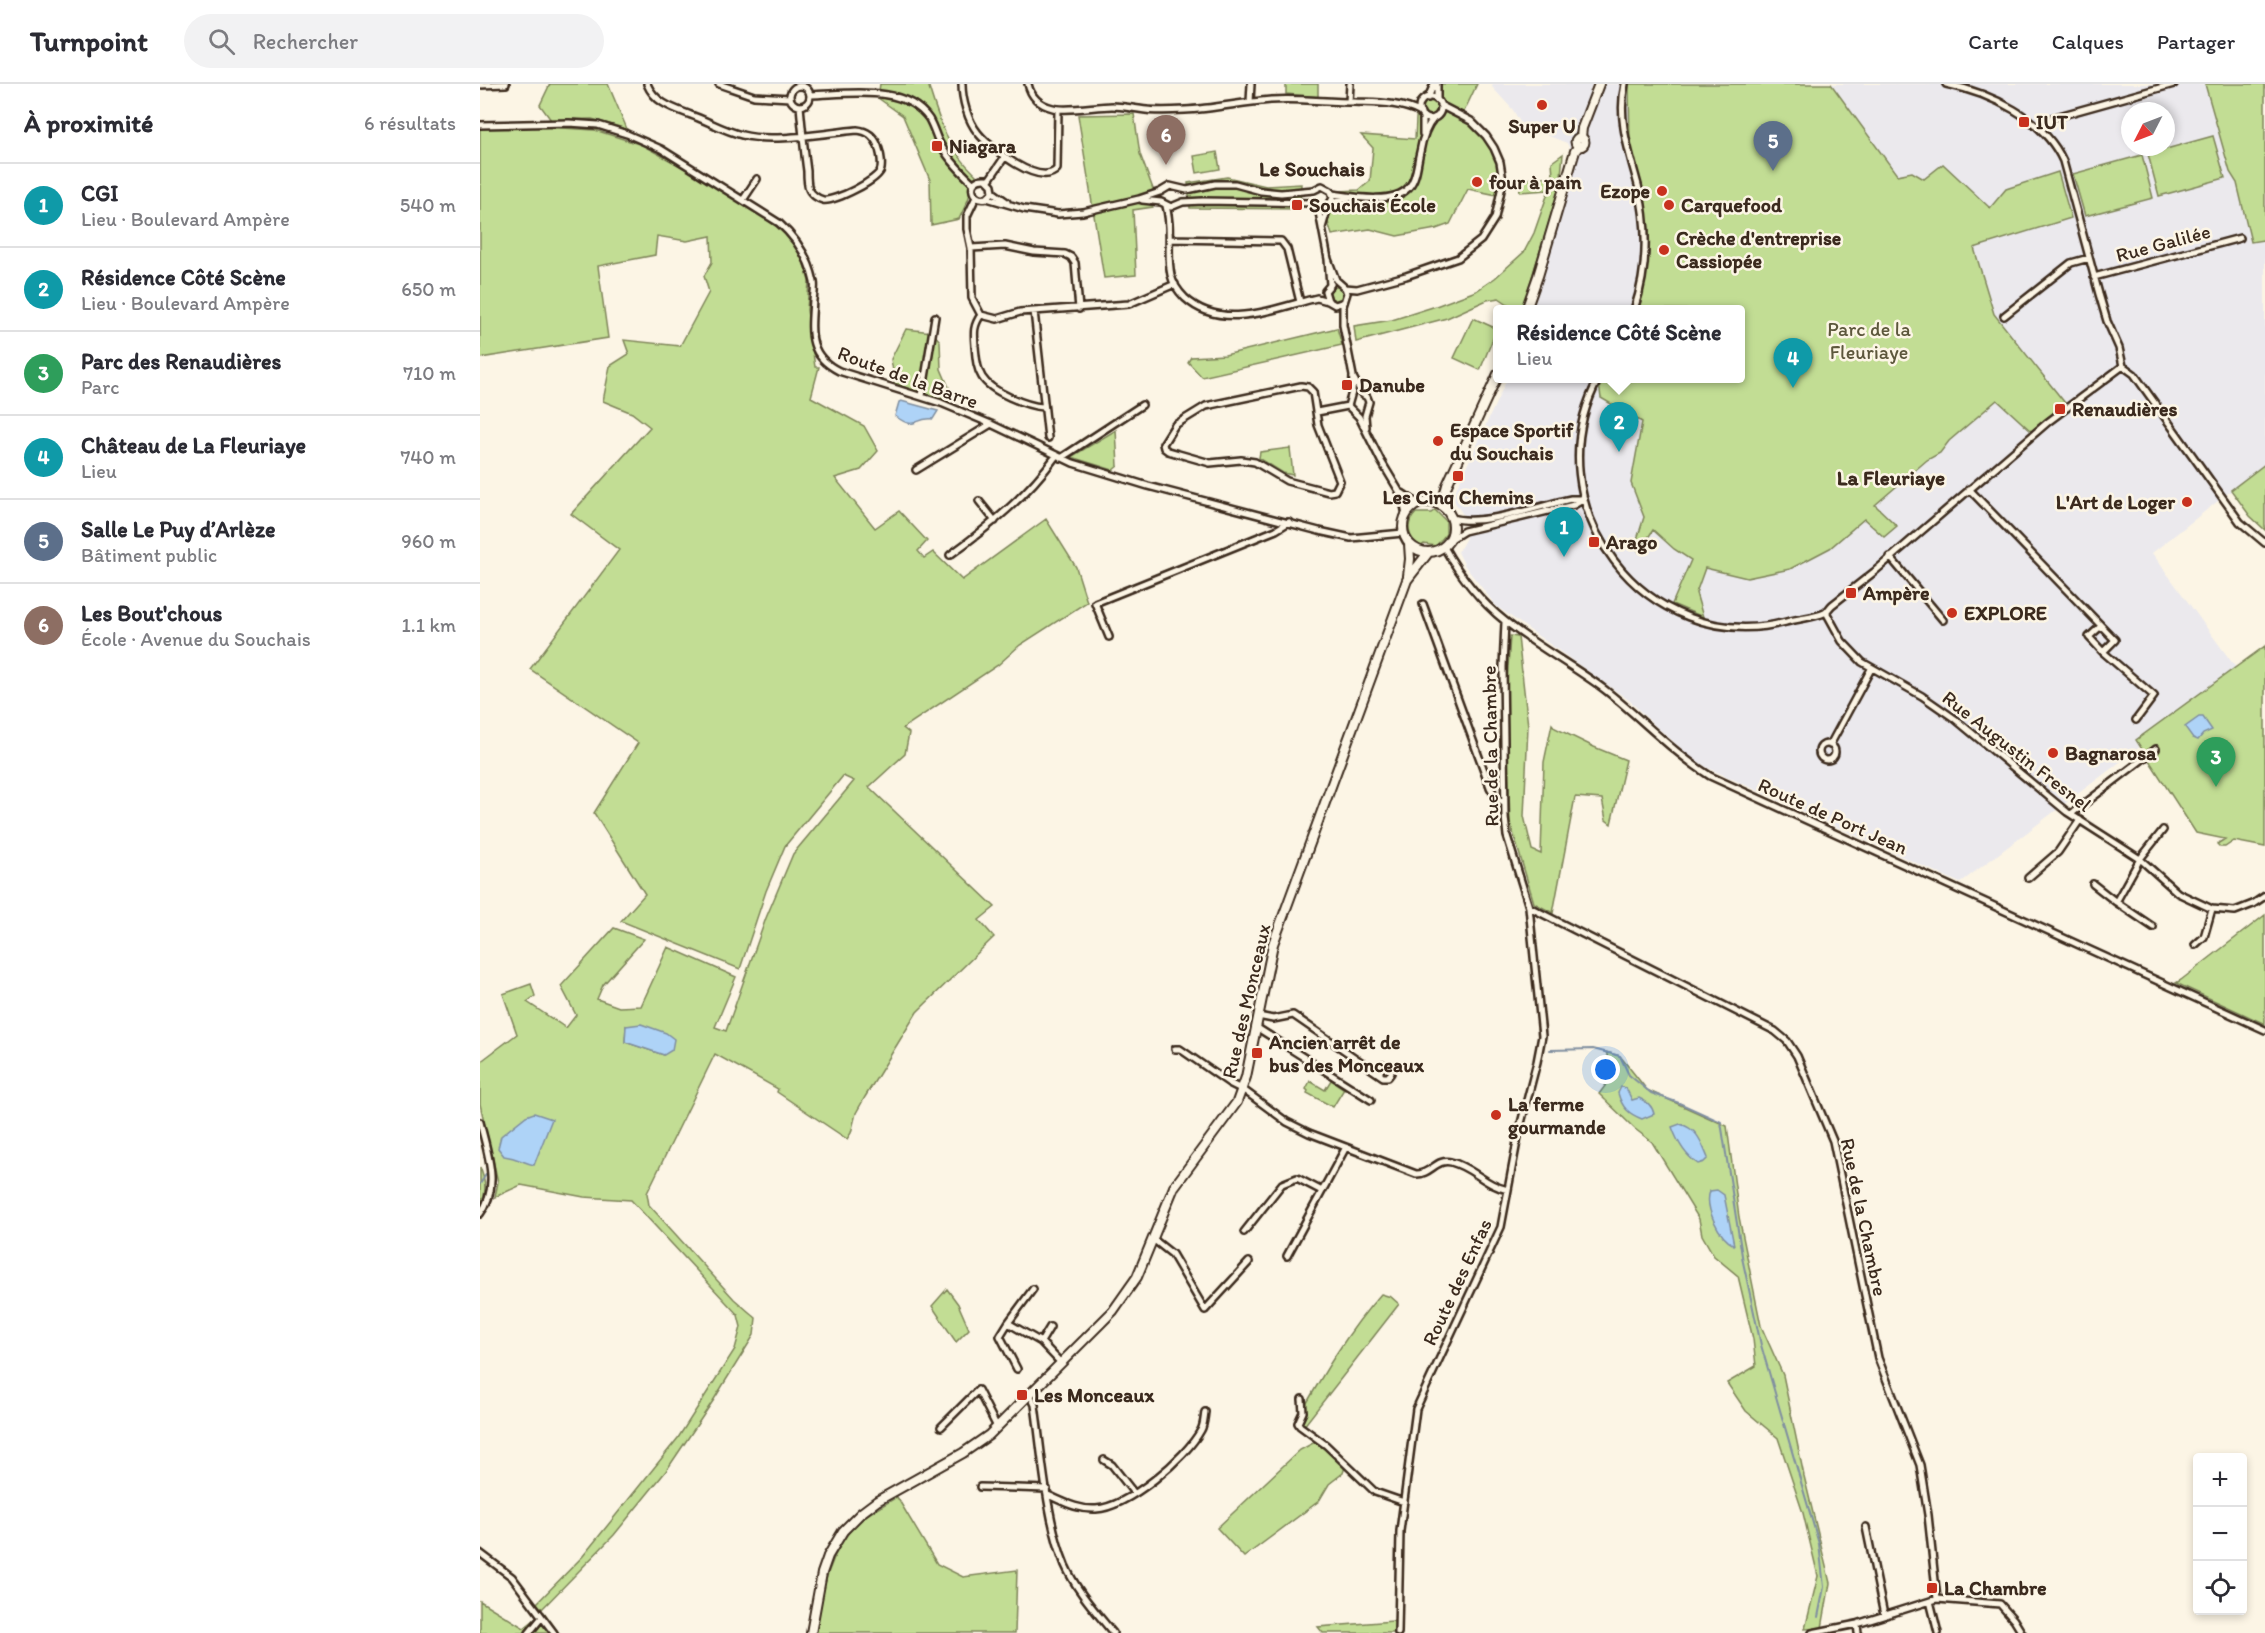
<!DOCTYPE html>
<html lang="fr">
<head>
<meta charset="utf-8">
<style>
	:root { --surface:#fff; --page:#f2f2f3; --text:#2b2b33; --muted:#7c7c81; --line:#e1e1e2; --accent:#ea580c }
	body { margin:0; font-family:Itim,sans-serif; background:var(--page); color:var(--text) }
	.controls { position:absolute; right:18px; bottom:18px; display:grid; overflow:hidden; border-radius:6px; box-shadow:0 3px 9px #0003 }
	.controls button { width:54px; height:54px; display:grid; place-items:center; padding:0; border:0; border-bottom:2px solid var(--line); background:var(--surface); color:var(--text); font:30px sans-serif }
	.compass { position:absolute; left:1641px; top:18px; width:54px; height:54px; border-radius:50%; background:var(--surface); box-shadow:0 3px 9px #0003; rotate:228deg }
	.you { position:absolute; left:1126px; top:986px; width:21px; height:21px; margin:-15px; border:4px solid #fff; border-radius:50%; background:#1a73e8; box-shadow:0 0 0 9px #1a73e833 }
	.badge { display:grid; place-items:center; width:39px; height:39px; border-radius:50%; background:var(--accent); color:#fff; font-size:20px; font-weight:700 }
	.pin { position:absolute; translate:-50% -50px; filter:drop-shadow(0 2px 3px #0008) }
	.pin::after { content:''; position:absolute; top:32px; width:21px; height:18px; background:inherit; clip-path:polygon(0 0,100% 0,50% 100%) }
	.popup { position:absolute; left:1013px; top:221px; width:252px; height:78px; box-sizing:border-box; display:grid; place-content:center; border-radius:6px; background:var(--surface); filter:drop-shadow(0 2px 4px #0005); font-size:20px; white-space:nowrap; color:var(--muted) }
	.popup b { font-size:22px; color:var(--text) }
	.popup::after { content:''; position:absolute; left:50%; top:100%; margin-left:-12px; border:12px solid transparent; border-top-color:var(--surface) }
	.list { margin:0; padding:0; list-style:none }
	h2 { display:flex; justify-content:space-between; align-items:center; height:78px; margin:0; padding:0 24px; font-size:26px }
	h2 small { font-size:20px; font-weight:400; color:var(--muted) }
	.list li { display:grid; grid-template-columns:39px 1fr auto; gap:18px; align-items:center; box-sizing:border-box; height:84px; padding:0 24px; border-top:2px solid var(--line) }
	.list b { display:block; font-size:22px; white-space:nowrap }
	.list p { margin:0; font-size:20px; white-space:nowrap; color:var(--muted) }
	.list em { font-size:20px; font-style:normal; color:var(--muted) }
	.icon { flex:none; width:33px; height:33px; fill:none; stroke:currentColor; stroke-width:2; stroke-linecap:round; stroke-linejoin:round }
	.map { position:relative; flex:none; width:1785px; height:1549px; overflow:hidden }
	header { display:flex; align-items:center; gap:36px; box-sizing:border-box; height:84px; padding:0 30px; background:var(--surface); border-bottom:2px solid var(--line) }
	header strong { font-size:28px }
	nav { display:flex; gap:33px; margin-inline-start:auto; font-size:21px }
	.search { width:420px; height:54px; background:var(--page); display:flex; align-items:center; gap:15px; box-sizing:border-box; padding:0 21px; border-radius:33px; color:var(--muted); font-size:22px }
	main { display:flex }
	aside { flex:1; background:var(--surface) }
	.map>svg:first-child { display:block }
	.built { fill:#ebe9ed; fill-rule:evenodd }
	.green { fill:#c2dd94; stroke:#7e8459; stroke-width:1.5; fill-rule:evenodd }
	.water { fill:#aed3f7; stroke:#808fa0; stroke-width:1.5 }
	.lines { fill:none; stroke-linecap:round; stroke-linejoin:round }
	.stream { stroke:#808fa0; stroke-width:2 }
	.minor-casing { stroke:#3b2a1e; stroke-width:10 }
	.secondary-casing { stroke:#3b2a1e; stroke-width:12 }
	.minor { stroke:#fcf5e5; stroke-width:5 }
	.secondary { stroke:#fcf5e5; stroke-width:8 }
	.poi-dot { fill:#c8321e; stroke:#fcf5e5; stroke-width:2 }
	.labels { text-anchor:middle; dominant-baseline:central; stroke-width:5; stroke-linejoin:round; paint-order:stroke }
	.poi-label { font-size:20px; font-weight:bold; fill:#3b2a1e; stroke:#fcf5e5; text-anchor:start }
	.street-label { font-size:20px; fill:#3b2a1e; stroke:#fcf5e5 }
	.park-label { font-size:20px; fill:#5d573c; stroke:#fcf5e5 }
	.neighbourhood-label { font-size:21px; font-weight:bold; fill:#3b2a1e; stroke:#fcf5e5 }
</style>
</head>
<body>
<header>
<strong>Turnpoint</strong>
<div class="search"><svg class="icon" aria-label="search" viewBox="0 0 24 24"><circle cx="10" cy="10" r="6"/><path d="M15 15l6 6"/></svg>Rechercher</div>
<nav><a>Carte</a><a>Calques</a><a>Partager</a></nav>
</header>
<main>
<aside>
<h2>À proximité<small>6 résultats</small></h2>
<ul class="list">
<li><span class="badge" style="background:#0f9aa8">1</span><div><b>CGI</b><p>Lieu · Boulevard Ampère</p></div><em>540 m</em></li>
<li><span class="badge" style="background:#0f9aa8">2</span><div><b>Résidence Côté Scène</b><p>Lieu · Boulevard Ampère</p></div><em>650 m</em></li>
<li><span class="badge" style="background:#2e9e5b">3</span><div><b>Parc des Renaudières</b><p>Parc</p></div><em>710 m</em></li>
<li><span class="badge" style="background:#0f9aa8">4</span><div><b>Château de La Fleuriaye</b><p>Lieu</p></div><em>740 m</em></li>
<li><span class="badge" style="background:#5c6f8a">5</span><div><b>Salle Le Puy d’Arlèze</b><p>Bâtiment public</p></div><em>960 m</em></li>
<li><span class="badge" style="background:#8d6e63">6</span><div><b>Les Bout'chous</b><p>École · Avenue du Souchais</p></div><em>1.1 km</em></li>
</ul>
</aside>
<div class="map">
<svg width="1785" height="1549" viewBox="0 0 1785 1549">
	<rect width="100%" height="100%" fill="#fcf5e5"/>
	<filter id="ink" filterUnits="userSpaceOnUse"><feTurbulence type="fractalNoise" baseFrequency=".0167" numOctaves="2"/><feDisplacementMap in="SourceGraphic" scale="12" xChannelSelector="R" yChannelSelector="G"/><feConvolveMatrix kernelMatrix="1 2 1 2 8 2 1 2 1" color-interpolation-filters="sRGB"/></filter>
	<g filter="url(#ink)">
		<!-- built -->
		<path class="built" d="M1013,0H1112L1090,66L1087,59L1056,47L1047,50L1033,26L1012,3Z
			M1124,0H1725L1727,2L1750,88L1757,99L1771,157L1784,155L1785,159V380L1672,469L1759,588L1480,799L1228,684L1211,673L1171,638L1150,617L1016,522L985,482L978,468L986,454V442L984,432L972,414L1027,295L1260,294V226L1053,225L1106,46ZM1650,27H1686V63H1650Z"/>
		<!-- green -->
		<path class="green" d="M70,0H128L147,45L112,35L71,36L60,21Z
			M400,0H448C459,36 467,64 496,91L488,116L479,135L451,141L450,96L423,32L398,14Z
			M806,0H838V13L806,10Z
			M950,0H997L981,34C1008,54 1026,77 1017,111L988,105L970,140L956,145L917,152L890,145L852,151L847,135L860,107L879,106L890,97L893,64L881,51L935,55L937,16L947,7Z
			M1149,0H1351L1417,91L1432,88L1444,95L1463,80L1510,124L1526,105L1578,88L1591,134L1494,164L1514,230L1585,319L1551,347L1517,316L1469,357L1460,369L1447,376L1395,421L1417,442L1404,453L1384,435L1350,464L1310,485L1267,494L1225,484L1216,509L1223,533L1192,520L1211,476L1194,465L1173,446L1159,468L1155,462L1164,433L1151,399L1162,338L1121,314L1119,299L1122,294H1260V226L1154,225L1162,208L1169,146L1160,95L1150,65Z
			M1725,0H1785V159L1783,156L1771,158L1757,99L1750,88Z
			M654,30L660,70L673,105V123L653,126L656,191L624,194L598,31Z
			M65,43L115,46L162,61L224,95L287,135L308,152L321,170L329,197L327,226L335,283H339L331,313L384,342L398,367L381,386L355,394L395,444L419,427L447,457L438,467L444,474L453,468L482,496L566,435L596,483L607,518L540,561L518,581L423,644L429,649L425,670L389,703L515,823L499,836L514,853L437,928L385,1013L376,1029L371,1049L367,1055L297,1008L298,1005L235,970L167,1109L169,1121L254,1215L276,1234L274,1251L233,1317L186,1387L134,1451L62,1525L57,1519L103,1472L198,1354L255,1265L261,1243L258,1231L151,1116L104,1113L41,1101L15,1113L18,1098L0,1020V978L37,950L23,910L51,900L55,912L47,918L86,944L96,931L81,902L134,844L164,855L123,901L117,915L139,923L161,922L188,863L256,893L235,943L246,947L286,834L313,770L374,697L363,692L305,762L286,807L260,885L141,837L165,810L114,729L158,659L50,585L139,466L91,430L170,343L152,329L123,317L130,282L149,270L144,256L200,262L229,208L224,192L232,178L231,152L207,157L177,152L175,171L118,182L128,254L0,274V44ZM146,942L184,971L145,958Z
			M1733,52L1745,94L1679,112L1668,70Z
			M737,68L740,85L717,89L714,72Z
			M1083,70L1080,102L1043,222L1035,225L1019,214L1007,216L967,234L876,258L874,242L912,236L956,222L996,207L1015,194L1044,168L1054,149L1069,106L1040,108L1039,96L1073,92L1072,78Z
			M1662,71L1673,114L1605,132L1593,90Z
			M747,93L786,102L821,100L820,125L710,124L708,99Z
			M850 210a7 7 0 1 1 14 0a7 7 0 1 1-14 0Z
			M993,234L1017,245L1000,286L974,274Z
			M857,244L862,261L722,293L708,278L711,273L745,271Z
			M426,245L452,248L460,257L461,285L470,306L469,322L415,299L411,275Z
			M636,346L638,382L633,386L591,373Z
			M810,364L813,391L803,389L779,374L780,368Z
			M1785,380V446L1770,432L1751,406Z
			M955,426L966,437V450L956,462L944,460L941,462C927,454 925,440 936,429H951Z
			M1030,552L1038,553L1048,642L1044,732L1052,766L1061,770L1064,678L1072,640L1075,644L1114,663L1146,676L1131,740L1126,736L1122,715L1095,713L1073,829L1054,819L1030,738L1026,615Z
			M1785,562V763L1754,757L1745,763H1740L1737,760L1745,755L1716,749L1656,656Z
			M1785,831V940L1696,899L1701,896Z
			M1126,968L1140,972L1167,1006L1247,1042L1259,1133L1281,1242L1303,1291L1324,1392L1350,1499L1342,1544L1325,1545L1338,1492L1323,1429L1298,1354L1266,1327L1247,1299L1276,1282L1273,1255L1258,1192L1234,1172L1222,1151L1219,1135L1172,1058L1155,1045L1119,1010L1134,990Z
			M851,996L864,1005L853,1023L827,1009L828,1007L826,1005L830,997L845,1006Z
			M0,1083C5,1096 8,1108 0,1121Z
			M467,1205L478,1220L489,1245L476,1258L452,1222Z
			M901,1210L911,1213L919,1220L824,1342L819,1333C843,1290 868,1247 901,1210Z
			M835,1358L848,1367L865,1383L863,1389L849,1400L839,1417L764,1473L737,1444L820,1366Z
			M417,1413L457,1480L483,1493L537,1486L535,1549H335C342,1509 348,1468 378,1438C389,1428 405,1421 417,1413Z
			M0,1517L44,1544L64,1528L79,1549H0Z
			M913,1537L922,1544V1549H843L838,1543Z"/>
		<!-- water -->
		<path class="water" d="M421,317L458,327L453,335C433,333 437,348 415,332L419,318Z
			M1719,633H1723L1732,646L1723,650L1718,656L1713,654L1705,643Z
			M161,940L186,949L194,955L192,966L184,971L145,958L146,942Z
			M1141,1003L1146,1004L1152,1016L1159,1014C1167,1018 1172,1021 1174,1030L1162,1035C1149,1030 1142,1024 1138,1009Z
			M54,1029L72,1035L54,1081C42,1078 38,1074 24,1072L18,1064L21,1052L46,1032Z
			M1200,1040C1218,1045 1221,1058 1228,1074L1224,1078L1218,1080C1206,1072 1197,1057 1192,1043Z
			M1237,1106L1244,1111L1254,1161C1239,1154 1224,1123 1230,1107Z"/>
		<g class="lines">
			<!-- stream -->
			<path class="stream" d="M1070,966L1113,965L1140,972L1149,991L1171,1009L1199,1019L1241,1038L1263,1178L1281,1261L1339,1460L1344,1503L1338,1533
				M0,1100L7,1089"/>
			<!-- minor casing -->
			<g class="minor-casing">
				<path id="minor" d="M167,0C175,19 193,24 211,31C228,37 244,47 262,51C293,59 344,49 377,46C388,47 394,52 398,62C400,68 402,78 401,85C399,96 354,118 343,116C338,115 331,110 329,105C327,100 327,92 327,87C324,65 322,44 320,22
					M239,0L274,12L310,14
					M482,0C482,16 488,37 498,49C510,64 560,104 577,85L578,26
					M548,0C551,13 560,21 573,24C586,28 616,22 632,22C642,22 650,24 659,25C674,28 690,27 705,26C734,25 762,18 791,16C819,14 846,18 874,18C896,19 921,18 941,29
					M1145,0C1137,35 1149,67 1158,101C1168,142 1168,185 1154,226
					M0,1L26,0
					M310 12a10 10 0 1 1 20 0a10 10 0 1 1-20 0Z
					M330,11C370,10 425,0 449,35C453,42 455,49 458,56C466,72 480,87 493,99
					M939 24a11 11 0 1 1 22 0a11 11 0 1 1-22 0Z
					M948,14L954,0
					M957,16V0
					M770,18L771,0
					M869,18L870,0
					M0,41L89,39L118,41L147,50L181,65L299,139C317,155 329,174 334,198C335,203 334,210 333,216C331,248 327,271 359,287L461,319L511,340L593,379L668,402L839,447L871,454L923,449
					M1562,46L1572,34L1694,0
					M943,50V32
					M509,96L524,74
					M513,108L527,118
					M853,110C873,113 914,121 929,103C937,94 937,79 940,68C942,56 945,44 954,34
					M496,113L487,132V145L491,164L492,214L501,231L517,235L540,228L649,220L695,200
					M507,114L513,108L512,101L506,95C487,93 489,118 507,114L544,125L578,130L603,128L659,115L680,108L690,102L707,106L735,100H755L781,107L801,109L834,106L842,102L851,107L853,114L848,123L842,144
					M263,116L277,95
					M662,116L681,118L691,123L703,118L723,117L834,119
					M852,118L870,114
					M686,122C693,145 686,168 691,191C693,200 699,208 705,214C742,248 795,224 837,214L848,217
					M838,123L848,175L850,201
					M690,155L801,157L807,165L820,218
					M491,164L525,162L554,168L585,170L591,173L595,179L599,225
					M848,175L856,196L865,204L867,209L863,222V241L873,292L872,308L868,322L879,333L901,377L922,412L926,431
					M1614,193L1760,154
					M851,200L845,207L848,217L855,221L864,218
					M865,204L877,205L926,192L978,174L1001,156L1015,134L1023,97L1020,78L1014,64L1006,52L991,37L960,21
					M554,227L568,354
					M501,231C493,242 494,249 495,262C496,272 496,283 502,293C511,308 547,322 563,323
					M1524,232L1591,179L1609,174
					M1643,282L1654,290L1760,438L1785,459
					M1119,294C1050,420 1166,574 1306,538C1315,535 1339,533 1346,528C1348,526 1350,523 1352,521L1394,488L1568,338L1643,282L1639,264L1627,237L1619,210L1583,77C1564,34 1510,9 1466,0
					M874,295L882,310L887,313L889,318L885,332L886,343
					M821,302L828,303L833,308L838,341L860,397L855,407L849,408L807,397L775,378L761,376L730,379L688,367L684,364L683,360L695,341L726,322Z
					M442,312L455,233
					M837,328L868,322
					M581,374L662,321
					M436,386L511,340
					M1489,405L1635,556L1623,568L1674,612L1656,636
					M922,409L934,417L942,419
					M499,417L515,437
					M972,434C1002,443 1059,422 1091,415H1102
					M971,455L984,447L1094,421L1104,415
					M964,463C979,490 1001,518 1025,537C1056,562 1092,581 1124,605C1160,633 1191,667 1230,692L1785,946
					M470,471C510,442 547,412 576,372
					M1410,473L1463,536
					M943,520L1010,703L1016,714L1024,718
					M1346,528L1362,557L1382,578L1442,612L1475,635L1587,728L1660,775L1698,809L1732,825L1755,827L1773,820L1785,812
					M1621,542L1609,553L1623,568
					M629,553L615,519L796,446L809,438
					M1339 668a8 8 0 1 1 16 0a8 8 0 1 1-16 0Z
					M1350,661L1391,585
					M1591,730L1676,665
					M1548,794L1578,768L1600,736
					M1613,800L1636,818
					M1049,823L1295,947L1307,957L1317,972L1353,1057L1398,1274L1440,1381L1448,1431L1457,1515
					M1673,843L1636,818L1660,775L1683,746
					M1715,861L1724,853L1732,825
					M778,932L793,935L813,931L903,993H908L911,989V985L908,981H903L900,985V990
					M776,943L891,1016
					M695,965H700L749,999L765,1007L807,1038L829,1049L936,1090C950,1091 957,1074 971,1078C992,1083 1006,1102 1028,1106
					M0,1038C7,1068 21,1103 0,1130
					M764,1148L802,1100L817,1094L842,1107
					M673,1155L692,1170L725,1226L769,1178
					M807,1172L866,1063
					M553,1205L528,1239L561,1258L581,1279
					M528,1239L520,1252L537,1285
					M561,1258L570,1243
					M550,1310L555,1321C562,1370 566,1435 585,1481C596,1506 616,1528 633,1549
					M822,1315L823,1328L818,1339L820,1342L846,1361L895,1408L924,1418
					M461,1343L498,1306L517,1343
					M624,1376L632,1381L654,1409
					M500,1403L567,1405
					M568,1411C584,1418 598,1426 616,1425C648,1423 706,1374 721,1346C724,1341 724,1334 725,1328
					M1386,1443L1404,1531
					M0,1469L32,1493L74,1549
					M1450,1517L1458,1549
					M1377,1540L1378,1549
					M49,1549L62,1533
					M918,1549L920,1447L936,1325L1021,1143L1039,1047L1057,978L1062,952L1049,823L1027,752L1025,733L1023,583L1025,538
					M1332,1549L1377,1540L1457,1515L1520,1520L1534,1536L1542,1549"/>
			</g>
			<!-- secondary casing -->
			<g class="secondary-casing">
				<path id="secondary" d="M1101,53L1102,44L1119,0
					M1095.5 58a4.5 4.5 0 1 1 9 0a4.5 4.5 0 1 1-9 0Z
					M1046,226L1058,192L1095,67L1099,62
					M923 443a25 25 0 1 1 50 0a25 25 0 1 1-50 0Z
					M964,423V412L967,401L1018,290
					M928,492L930,475L929,460
					M331,1549L342,1489L348,1472L363,1447L381,1429L397,1417L483,1369L509,1351L633,1227L657,1193L694,1103L757,1018L766,993L793,860L927,496L948,469"/>
			</g>
			<!-- minor -->
			<use href="#minor" class="minor"/>
			<!-- secondary -->
			<use href="#secondary" class="secondary"/>
		</g>
	</g>
	<!-- markers -->
	<g class="poi-dot">
		<circle cx="1062" cy="21" r="6"/>
		<rect x="1538" y="32" width="12" height="12" rx="3"/>
		<rect x="451" y="56" width="12" height="12" rx="3"/>
		<circle cx="997" cy="98" r="6"/>
		<circle cx="1182" cy="107" r="6"/>
		<rect x="811" y="115" width="12" height="12" rx="3"/>
		<circle cx="1189" cy="121" r="6"/>
		<circle cx="1184" cy="166" r="6"/>
		<rect x="861" y="295" width="12" height="12" rx="3"/>
		<rect x="1574" y="319" width="12" height="12" rx="3"/>
		<circle cx="958" cy="357" r="6"/>
		<rect x="972" y="386" width="12" height="12" rx="3"/>
		<circle cx="1707" cy="418" r="6"/>
		<rect x="1108" y="452" width="12" height="12" rx="3"/>
		<rect x="1365" y="503" width="12" height="12" rx="3"/>
		<circle cx="1472" cy="529" r="6"/>
		<circle cx="1573" cy="669" r="6"/>
		<rect x="771" y="963" width="12" height="12" rx="3"/>
		<circle cx="1016" cy="1031" r="6"/>
		<rect x="536" y="1305" width="12" height="12" rx="3"/>
		<rect x="1446" y="1498" width="12" height="12" rx="3"/>
	</g>
	<g class="labels">
		<!-- poi labels -->
		<g class="poi-label">
			<text x="1556" y="38">IUT</text>
			<text x="1062" y="42" text-anchor="middle">Super U</text>
			<text x="469" y="62">Niagara</text>
			<text x="1009" y="98">four à pain</text>
			<text x="1170" y="107" text-anchor="end">Ezope</text>
			<text x="829" y="121">Souchais École</text>
			<text x="1201" y="121">Carquefood</text>
			<text x="1196" y="154">Crèche d'entreprise<tspan x="1196" dy="23">Cassiopée</tspan></text>
			<text x="879" y="301">Danube</text>
			<text x="1592" y="325">Renaudières</text>
			<text x="970" y="346">Espace Sportif<tspan x="970" dy="23">du Souchais</tspan></text>
			<text x="978" y="413" text-anchor="middle">Les Cinq Chemins</text>
			<text x="1695" y="418" text-anchor="end">L'Art de Loger</text>
			<text x="1126" y="458">Arago</text>
			<text x="1383" y="509">Ampère</text>
			<text x="1484" y="529">EXPLORE</text>
			<text x="1585" y="669">Bagnarosa</text>
			<text x="789" y="958">Ancien arrêt de<tspan x="789" dy="23">bus des Monceaux</tspan></text>
			<text x="1028" y="1020">La ferme<tspan x="1028" dy="23">gourmande</tspan></text>
			<text x="554" y="1311">Les Monceaux</text>
			<text x="1464" y="1504">La Chambre</text>
		</g>
		<!-- street labels -->
		<g class="street-label">
			<text transform="translate(1683 159) rotate(-15)">Rue Galilée</text>
			<text transform="translate(428 293) rotate(20)">Route de la Barre</text>
			<text transform="translate(1010 662) rotate(-91)">Rue de la Chambre</text>
			<text transform="translate(1537 667) rotate(38)">Rue Augustin Fresnel</text>
			<text transform="translate(1353 732) rotate(24)">Route de Port Jean</text>
			<text transform="translate(766 917) rotate(-77)">Rue des Monceaux</text>
			<text transform="translate(1384 1133) rotate(78)">Rue de la Chambre</text>
			<text transform="translate(977 1198) rotate(-65)">Route des Enfas</text>
		</g>
		<!-- park labels -->
		<g class="park-label">
			<text x="1389" y="245">Parc de la<tspan x="1389" dy="23">Fleuriaye</tspan></text>
		</g>
		<!-- neighbourhood labels -->
		<g class="neighbourhood-label">
			<text x="832" y="84">Le Souchais</text>
			<text x="1411" y="393">La Fleuriaye</text>
		</g>
	</g>
</svg>
<div class="controls">
<button>+</button>
<button>−</button>
<button><svg class="icon" aria-label="locate" viewBox="0 0 24 24"><circle cx="12" cy="12" r="6"/><path d="M12 2v4M12 18v4M2 12h4M18 12h4"/></svg></button>
</div>
<svg class="compass" viewBox="-18 -18 36 36"><path d="M0-13l5 13h-10z" fill="#e53935"/><path d="M0 13l5-13h-10z" fill="#7c7c81"/></svg>
<div class="you"></div>
<div class="pin badge" style="left:1084px;top:473px;background:#0f9aa8">1</div>
<div class="pin badge" style="left:1139px;top:368px;background:#0f9aa8">2</div>
<div class="popup"><b>Résidence Côté Scène</b>Lieu</div>
<div class="pin badge" style="left:1736px;top:703px;background:#2e9e5b">3</div>
<div class="pin badge" style="left:1313px;top:304px;background:#0f9aa8">4</div>
<div class="pin badge" style="left:1293px;top:87px;background:#5c6f8a">5</div>
<div class="pin badge" style="left:686px;top:81px;background:#8d6e63">6</div>
</div>
</main>
</body>
</html>
